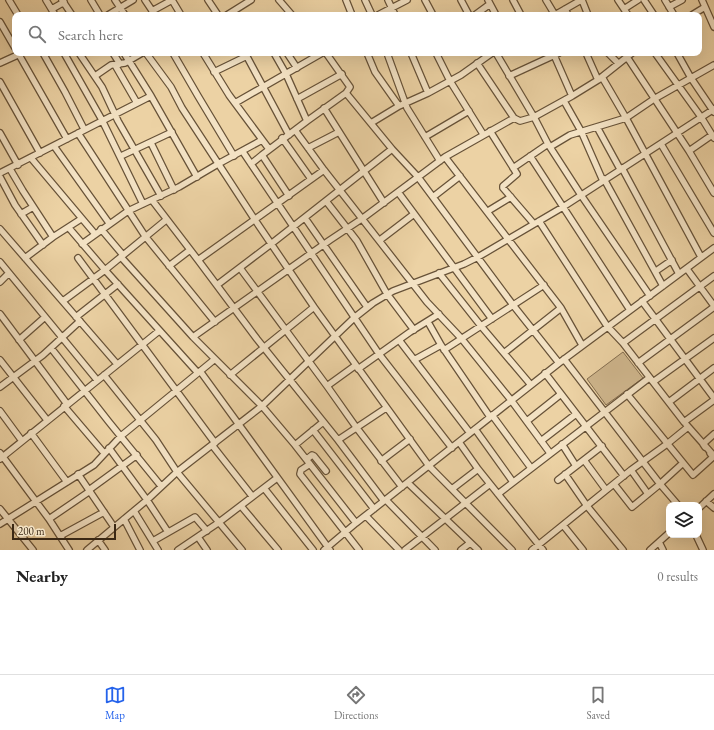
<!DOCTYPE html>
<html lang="en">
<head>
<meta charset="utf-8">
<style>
	:root { --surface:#fff; --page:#f2f2f2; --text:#222; --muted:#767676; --line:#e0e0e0; --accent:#2563eb }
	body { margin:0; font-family:"EB Garamond",serif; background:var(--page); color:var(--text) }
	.controls { position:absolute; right:12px; bottom:12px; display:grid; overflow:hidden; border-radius:8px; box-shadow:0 4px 16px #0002 }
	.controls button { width:36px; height:36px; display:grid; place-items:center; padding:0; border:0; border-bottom:1px solid var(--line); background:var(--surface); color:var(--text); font:20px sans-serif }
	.scale { position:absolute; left:12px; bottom:10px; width:104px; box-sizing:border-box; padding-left:4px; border:2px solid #3b2814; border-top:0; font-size:11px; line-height:14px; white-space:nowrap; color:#3b2814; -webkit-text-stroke:3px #f3e2c4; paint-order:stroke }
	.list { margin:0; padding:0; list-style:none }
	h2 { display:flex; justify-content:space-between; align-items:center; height:52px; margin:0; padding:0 16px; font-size:17px }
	h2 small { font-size:13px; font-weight:400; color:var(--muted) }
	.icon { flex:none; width:22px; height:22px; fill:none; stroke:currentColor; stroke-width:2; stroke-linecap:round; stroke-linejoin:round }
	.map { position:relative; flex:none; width:714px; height:550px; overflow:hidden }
	.search { position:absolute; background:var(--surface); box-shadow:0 4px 16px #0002; left:12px; right:12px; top:12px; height:44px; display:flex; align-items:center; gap:10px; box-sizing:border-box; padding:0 14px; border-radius:8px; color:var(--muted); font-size:15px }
	.sheet { height:124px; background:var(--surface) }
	nav { display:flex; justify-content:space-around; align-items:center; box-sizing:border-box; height:56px; border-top:1px solid var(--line); background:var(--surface); font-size:11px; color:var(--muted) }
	nav a { display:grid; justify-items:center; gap:2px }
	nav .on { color:var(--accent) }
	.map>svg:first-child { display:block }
	.green { fill:#ceb58c; stroke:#846e50 }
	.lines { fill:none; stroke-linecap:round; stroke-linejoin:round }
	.minor-casing { stroke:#675238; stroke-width:8 }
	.minor { stroke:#f3e2c4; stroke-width:5.5 }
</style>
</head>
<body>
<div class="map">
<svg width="714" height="550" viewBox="0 0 714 550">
	<rect width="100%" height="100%" fill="#ecd2a4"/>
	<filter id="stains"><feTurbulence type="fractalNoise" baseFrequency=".005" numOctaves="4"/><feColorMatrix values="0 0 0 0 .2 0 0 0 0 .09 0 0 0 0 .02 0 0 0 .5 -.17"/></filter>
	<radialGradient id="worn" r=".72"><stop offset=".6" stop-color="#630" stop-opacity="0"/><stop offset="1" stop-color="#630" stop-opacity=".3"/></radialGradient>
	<!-- green -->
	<path class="green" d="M623,352L643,378L606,405L587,379Z"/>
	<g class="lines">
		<!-- minor casing -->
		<g class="minor-casing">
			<path id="minor" d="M9,0L18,15
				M46,0L55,15
				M62,0L72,15
				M91,0L100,15
				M115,0L125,15
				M145,0L155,15
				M172,0L181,15
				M208,0L218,15
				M279,0L292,15
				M346,0L352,15
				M365,0L372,15
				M388,0L395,15
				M425,0L433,15
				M461,0L469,15
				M488,0L496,15
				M513,0L521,15
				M546,0L555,15
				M582,0L588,15
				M618,0L628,15
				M644,0L654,15
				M665,0L674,15
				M702,0L714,27
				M669,7L682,0
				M52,9L64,2
				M565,9L568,15
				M624,9L638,0
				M152,11L172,0
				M108,15L133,0
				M227,15L251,0
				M378,15L407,0
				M475,15L490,4
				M555,15L581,0
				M692,15L705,7
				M0,22L15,48
				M18,53L67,139
				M43,53L65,92L84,129
				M64,53L102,120L143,204
				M79,53L102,87L118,121L161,196
				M113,53L120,64
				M124,53L151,96L197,177
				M146,53L171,87L182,108L255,220L314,307L429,466L512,550
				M173,53L198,96L234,156
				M203,53L229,95L269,149
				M245,53L289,135
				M274,53L286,74L307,121L346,93
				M287,53L297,68
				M326,53L350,87L346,93L392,149L418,177L513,305L559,363
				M367,53L375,72L399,106
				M387,53L407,108L440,161
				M411,53L428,93
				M436,53L450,81L483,134
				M496,53L534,117L548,144L581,195L650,296
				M586,53L598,80
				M608,53L618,63
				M655,53L701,117L714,138
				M677,53L691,78L714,112
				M554,55L572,96
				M627,57L689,151L714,193
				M0,63L22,53
				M477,63L514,118L520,121L534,117L572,96L598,80L632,53
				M115,65L137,103
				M214,72L247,56
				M95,76L111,65L125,63L142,53
				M509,76L559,53
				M602,77L626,118L701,257
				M0,82L40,153
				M297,99L342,74
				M564,101L581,131L603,181
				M235,103L322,53
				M324,108L384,203
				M371,123L399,106L428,93L461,75L492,53
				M597,127L620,169
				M295,130L324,170L427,302L461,338L511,400L550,453
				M490,131L517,174L503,186V188L534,224
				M0,133L18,165
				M78,133L145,236L215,322
				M425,137L469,111
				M282,138L311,179
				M151,143L174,190
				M661,144L714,233
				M54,146L109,223
				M550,147L570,135L626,118L654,99L714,65
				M308,148L339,132
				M689,151L712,135
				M243,152L379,354L452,448
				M121,156L172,132
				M530,156L630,310
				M445,157L561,308L504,353
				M31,158L95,234
				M251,164L262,155
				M513,168L548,144
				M622,168L679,274
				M10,169L23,191L53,237
				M0,173L151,96
				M0,177L15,205L43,245
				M604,179L663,286
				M398,192L492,319
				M289,196L262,155L307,121
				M433,197L460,176
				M152,200L198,260L257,339L338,440L384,501
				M326,201L357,241L387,294L414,330
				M488,211L511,197
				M21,214L33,207
				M305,218L367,307
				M539,221L607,326L623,343L684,422L714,456
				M69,228L105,270L198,373
				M0,229L117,364
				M101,229L123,255
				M380,240L414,214
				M82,244L128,211L179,187L218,164L262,140
				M121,257L193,337L262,406L295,445L356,523
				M25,258L53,237L81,219
				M78,258L215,443
				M198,260L324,170
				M0,262L97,380
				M169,266L190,250
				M240,268L327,386L356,427L402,487
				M687,269L714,306
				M656,271L672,260
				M439,273L481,326L531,385
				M0,282L9,273
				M217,285L271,244L392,149
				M63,301L105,270L166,220
				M642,301L714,398
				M561,308L582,345
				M0,314L67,404
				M76,317L118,284
				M428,322L441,345L490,417
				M193,337L330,240L363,218L445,157L514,118
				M19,340L45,317
				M399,340L470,433
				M623,343L714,276
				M51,348L109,422L161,486
				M444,350L544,285
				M564,359L660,484L678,505
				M0,360L47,420
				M414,360L441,345
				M638,363L714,307
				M358,369L410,332L439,314
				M200,371L330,550
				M545,373L624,476
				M104,375L156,440L177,472L242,550
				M230,375L314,307
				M653,382L714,338
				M327,386L356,365
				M0,387L43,355L80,321
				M627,394L693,475L713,457L710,453
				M669,402L714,368
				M64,406L104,453
				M0,411L22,441
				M492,415L531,468
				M527,421L561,394
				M684,422L714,400
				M475,429L513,482
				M313,430L374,509
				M31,433L67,482
				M338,440L386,408
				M541,441L576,414
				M459,442L478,469L543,550
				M562,444L576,466
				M212,445L252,496
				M295,445L323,422
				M705,447L703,444L714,434
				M109,448L147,500L168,532
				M0,453L49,519L69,550
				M0,459L159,331
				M307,459L312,455L314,456L326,471
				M584,460L606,490
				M381,461L410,439
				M310,464L301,470L300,474L359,550
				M631,470L648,494
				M78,474L114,527
				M565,474L587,506L623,550
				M558,480L602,446
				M408,483L478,550
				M614,484L632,507L660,484L683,463
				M264,488L313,550
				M452,489L478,469
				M89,490L137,455
				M498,494L649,378
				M386,500L435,550
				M706,501L714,508
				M241,506L278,550
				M699,508L714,494
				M0,509L33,550
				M134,511L158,550
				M366,516L399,550
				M49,519L90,491
				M124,519L140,550
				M0,524L94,465L121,436L215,359
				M563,525L583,550
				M696,535L703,550
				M60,536L104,512
				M198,537L207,550
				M98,540L105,550
				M153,541L195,517L207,531
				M659,542L663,550
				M87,550L147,500L177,472L262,406L354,318L373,303L393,291L464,264L478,257L563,207L714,109
				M178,550L218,523L277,478
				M324,550L356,523L559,363L714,248
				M405,550L490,484
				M461,550L470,543
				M532,550L631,470L667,444L688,427
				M650,550L669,533"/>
		</g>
		<!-- minor -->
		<use href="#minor" class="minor"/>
	</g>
	<rect width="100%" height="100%" filter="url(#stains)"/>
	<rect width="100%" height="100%" fill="url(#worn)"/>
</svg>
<div class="controls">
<button><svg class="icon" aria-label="layers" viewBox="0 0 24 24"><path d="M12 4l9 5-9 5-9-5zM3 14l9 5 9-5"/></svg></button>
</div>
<div class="scale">200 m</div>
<div class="search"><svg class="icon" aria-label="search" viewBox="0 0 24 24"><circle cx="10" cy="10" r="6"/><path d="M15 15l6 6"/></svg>Search here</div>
</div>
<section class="sheet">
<h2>Nearby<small>0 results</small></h2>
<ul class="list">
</ul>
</section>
<nav>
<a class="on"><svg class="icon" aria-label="map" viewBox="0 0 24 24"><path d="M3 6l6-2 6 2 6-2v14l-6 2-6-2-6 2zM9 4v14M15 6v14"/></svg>Map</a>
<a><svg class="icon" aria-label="directions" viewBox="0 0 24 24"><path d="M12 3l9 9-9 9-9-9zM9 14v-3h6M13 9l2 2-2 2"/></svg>Directions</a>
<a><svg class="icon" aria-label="saved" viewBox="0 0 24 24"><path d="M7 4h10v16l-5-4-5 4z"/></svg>Saved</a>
</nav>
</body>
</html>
